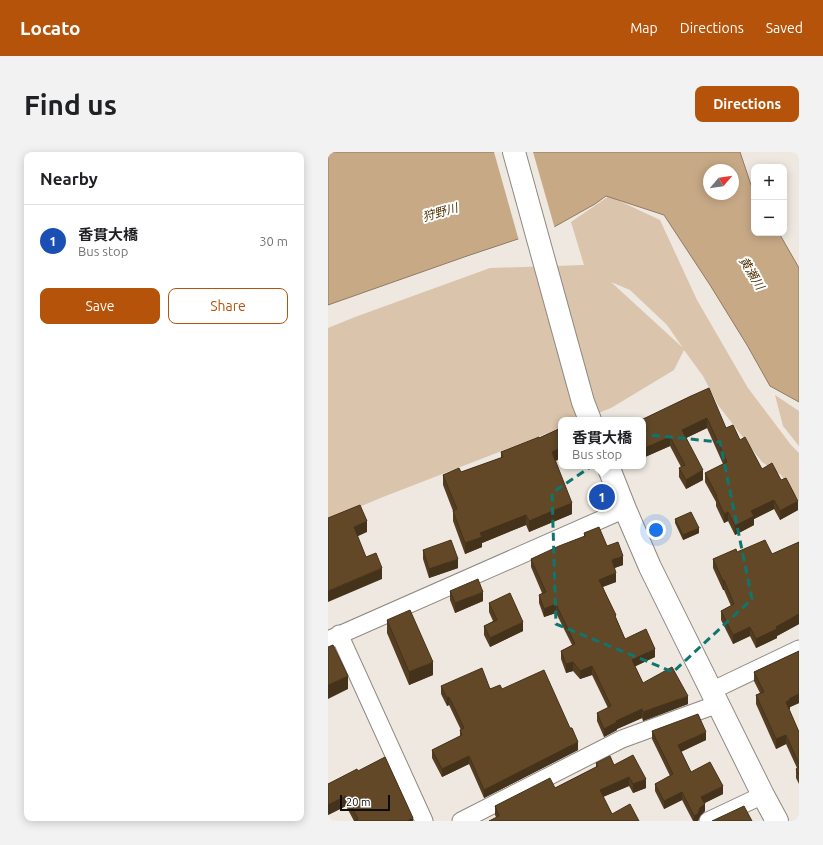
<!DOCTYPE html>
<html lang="en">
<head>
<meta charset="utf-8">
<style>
	:root { --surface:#fff; --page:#f2f2f2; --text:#202124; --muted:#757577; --line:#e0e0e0; --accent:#b45309 }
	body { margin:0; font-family:Ubuntu,"Noto Sans JP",sans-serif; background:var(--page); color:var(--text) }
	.controls { position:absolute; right:12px; top:12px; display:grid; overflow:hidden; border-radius:8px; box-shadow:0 2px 10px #0003 }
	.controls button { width:36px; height:36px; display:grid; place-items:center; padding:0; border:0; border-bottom:1px solid var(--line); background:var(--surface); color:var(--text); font:20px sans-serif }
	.compass { position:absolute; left:375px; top:12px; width:36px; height:36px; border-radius:50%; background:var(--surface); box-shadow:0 2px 10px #0003; rotate:61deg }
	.scale { position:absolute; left:12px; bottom:10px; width:50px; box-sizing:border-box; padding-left:4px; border:2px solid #0e0c0a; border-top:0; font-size:11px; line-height:14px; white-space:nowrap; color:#0e0c0a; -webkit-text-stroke:3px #fff; paint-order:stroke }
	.you { position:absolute; left:328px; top:378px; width:14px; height:14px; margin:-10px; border:3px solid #fff; border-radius:50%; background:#1a73e8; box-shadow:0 0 0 6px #1a73e833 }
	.badge { display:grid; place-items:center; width:26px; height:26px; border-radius:50%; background:var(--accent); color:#fff; font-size:13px; font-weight:700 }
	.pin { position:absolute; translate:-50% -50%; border:2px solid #fff; box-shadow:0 1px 4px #0006 }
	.popup { position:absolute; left:230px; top:265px; width:88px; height:52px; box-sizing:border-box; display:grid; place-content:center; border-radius:8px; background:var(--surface); filter:drop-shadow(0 1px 3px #0005); font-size:13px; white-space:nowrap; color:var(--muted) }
	.popup b { font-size:15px; color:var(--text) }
	.popup::after { content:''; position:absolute; left:50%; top:100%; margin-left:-8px; border:8px solid transparent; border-top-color:var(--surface) }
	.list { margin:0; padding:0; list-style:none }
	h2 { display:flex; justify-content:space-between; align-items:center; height:52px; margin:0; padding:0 16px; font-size:17px }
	h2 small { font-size:13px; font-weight:400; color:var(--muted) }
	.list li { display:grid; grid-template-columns:26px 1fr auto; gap:12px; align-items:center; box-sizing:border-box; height:72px; padding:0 16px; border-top:1px solid var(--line) }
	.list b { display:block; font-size:15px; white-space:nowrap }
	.list p { margin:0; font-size:13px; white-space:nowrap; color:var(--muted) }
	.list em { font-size:13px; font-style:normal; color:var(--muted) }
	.actions { display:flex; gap:8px; padding:12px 16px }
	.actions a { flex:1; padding:9px 0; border:1px solid var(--accent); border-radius:8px; text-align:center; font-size:14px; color:var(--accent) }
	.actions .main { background:var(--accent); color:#fff }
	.map { position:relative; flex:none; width:471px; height:669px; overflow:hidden; border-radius:8px }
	header { display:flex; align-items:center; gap:24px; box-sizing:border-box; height:56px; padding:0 20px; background:var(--accent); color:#fff }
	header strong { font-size:19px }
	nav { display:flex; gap:22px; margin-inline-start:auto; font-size:14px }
	.intro { display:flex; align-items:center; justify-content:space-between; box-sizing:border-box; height:96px; padding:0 24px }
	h1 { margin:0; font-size:28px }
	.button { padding:10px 18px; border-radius:8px; background:var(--accent); color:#fff; font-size:14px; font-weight:700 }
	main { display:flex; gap:24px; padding:0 24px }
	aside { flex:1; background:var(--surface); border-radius:8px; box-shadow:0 2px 10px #0003 }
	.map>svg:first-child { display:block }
	.green { fill:#dac4ab; fill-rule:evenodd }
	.water { fill:#c7a986; stroke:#907a61; fill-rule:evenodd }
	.pier { fill:#eee8e1 }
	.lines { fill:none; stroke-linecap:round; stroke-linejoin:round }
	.street-casing { stroke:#8e8881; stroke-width:19 }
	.secondary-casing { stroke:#8e8881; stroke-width:24 }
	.street { stroke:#fff; stroke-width:17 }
	.secondary { stroke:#fff; stroke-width:22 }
	.wall { fill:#543e22 }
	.shaded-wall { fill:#45321b }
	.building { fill:#624827; stroke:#45321b }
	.marked { fill:none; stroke:#0f766e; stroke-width:3; stroke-dasharray:8 5; stroke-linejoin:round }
	.labels { text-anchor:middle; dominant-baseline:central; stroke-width:4; stroke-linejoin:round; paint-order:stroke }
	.water-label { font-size:12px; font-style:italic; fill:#513305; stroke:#fff }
</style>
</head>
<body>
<header>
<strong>Locato</strong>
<nav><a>Map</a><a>Directions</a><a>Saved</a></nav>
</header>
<div class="intro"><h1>Find us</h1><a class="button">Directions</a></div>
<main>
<aside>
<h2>Nearby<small></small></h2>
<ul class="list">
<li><span class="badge" style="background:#1a4fb4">1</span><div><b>香貫大橋</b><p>Bus stop</p></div><em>30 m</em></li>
</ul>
<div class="actions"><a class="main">Save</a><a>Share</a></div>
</aside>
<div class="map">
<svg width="471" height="669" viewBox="0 0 471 669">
	<rect width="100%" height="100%" fill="#eee8e1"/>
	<!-- green -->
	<path class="green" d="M281,44L332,68L369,148L420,236L463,293L471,301V348L453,323L434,310L390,253L375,224L356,198L346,218L283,256L253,268H233V276L55,345L0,368V176L27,165L162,116L256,113L243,70ZM283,130L302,138L339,173L355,196Z
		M447,243L471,259V294L455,274Z"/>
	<!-- water -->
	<path class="water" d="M0,0H412L424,36L426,40V81H451L471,116V250L442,234L419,193L382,133L336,63L278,44L267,52L226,75L139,104L0,153ZM381,18H405V42H381Z"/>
	<!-- pier -->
	<path class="pier" d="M166,0H205L227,77L191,89Z"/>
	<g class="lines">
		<!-- street casing -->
		<g class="street-casing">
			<path id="street" d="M11,482L96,669
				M0,488L297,357
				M383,539L471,497
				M133,669L294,587L390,552
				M380,669L435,643"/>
		</g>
		<!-- secondary casing -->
		<g class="secondary-casing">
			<path id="secondary" d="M186,0L255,250L262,268
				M280,314L297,357L322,415L435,643L449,669"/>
		</g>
		<!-- street -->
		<use href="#street" class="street"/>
		<!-- secondary -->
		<use href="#secondary" class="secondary"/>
	</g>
	<!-- wall -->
	<path class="wall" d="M363,244L412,288L434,317L453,328L470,358L452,368L446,357L426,367V373L407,383L400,369L396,371L388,354V350L377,330V321L395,312L379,276L358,286L375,328L358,337L351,325V316L353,315L342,294L317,305L315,301V268Z
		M233,276V306L227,309L244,362L201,380L198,373L154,391V395L137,402L125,369V359L115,333V323L133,320L173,306V300L211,286Z
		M347,367L371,381L355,388L347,371Z
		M256,381L279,394L295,413L286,416L288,430L275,435L297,487L327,505L307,514L315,531L360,552L315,569L314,566L289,577V578L276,585L269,569V561L280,556L264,523L252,527L245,519L238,521L233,507V499L244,493L228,461L216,465L211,451V443L214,441L203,415V407L256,385Z
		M471,390V472L449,484V486L428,496L422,484L405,492L393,468V459L403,454L396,438H395L385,416V407L409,400L444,402Z
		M95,398L130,416L101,426L95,407Z
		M122,439L155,449L127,461L122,448Z
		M161,451L195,479L162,495L156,483V474L165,469L161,460Z
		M59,468L105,523L81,533L59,481Z
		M471,499V551L462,555L461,558L471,580V632L468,626V617L469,616L458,592L448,597L428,552V543L432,541L426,529V520Z
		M113,534L174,537L250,598L156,646L141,612L114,625L104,606V598L132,584V578H133L121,553L119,554L113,542Z
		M324,579L378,588L353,600L363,620L395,642L376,651L377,659L372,664L370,669H365L354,648L336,657L327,639V632L342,624L324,587Z
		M268,611L286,613L318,636L305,641L301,634L275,645L284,662L311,669L168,665L167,663V654L227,636L268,615Z
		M30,619L85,669H26L18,654L0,663V632Z"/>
	<!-- shaded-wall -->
	<path class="shaded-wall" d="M379,266V276L354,288V278Z
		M342,285V294L317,305V296Z
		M233,296V306L224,311V300Z
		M375,318V328L358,337V328Z
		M446,348V357L426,367V373L407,383V374L423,359Z
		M470,349V358L452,368V359Z
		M244,351V362L201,380V369Z
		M400,360V369L396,371V362Z
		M198,363V373L154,391V395L137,402V391L152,381Z
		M39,369V380L26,386V375Z
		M371,376V381L355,388V383Z
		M295,404V413L284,417V408Z
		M130,407V416L101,426V417Z
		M54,416V427L0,450V439Z
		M288,421V430L271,436V428Z
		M396,428V438H395V429Z
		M155,440V449L127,461V451Z
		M228,452V461L216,465V457Z
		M471,461V472L449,484V486L428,496V487Z
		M195,470V479L162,495V486Z
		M422,475V484L405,492V483Z
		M327,497V505L304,516V508Z
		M105,510V523L81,533V520Z
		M245,510V519L238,521V512Z
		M264,514V523L252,527V519Z
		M20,524V537L0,547V533Z
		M471,542V551L462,555V557L458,559V550L461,547Z
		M360,544V552L315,569V560Z
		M121,545V553L119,554V546Z
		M314,557V566L289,577V578L276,585V577L288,569Z
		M378,580V588L350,601V593Z
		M458,583V592L448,597V587Z
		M250,590V598L156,646V638Z
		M141,604V612L114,625V617Z
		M301,625V634L272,646V638Z
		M318,627V636L305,641V632Z
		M395,634V642L373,653V645Z
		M354,640V648L336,657V649Z
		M18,644V654L0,663V653Z
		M377,652V659L372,664L370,669H366V664L372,656Z
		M85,666V669H79Z"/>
	<!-- building -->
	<path class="building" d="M381,236L398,276L405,273L412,288L417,285L434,317L444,311L453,328L458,326L470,349L452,359L446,348L423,359L426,364L407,374L400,360L396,362L388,344H389L377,321L399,310L379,266L354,278L375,318L358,328L351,316L357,313L342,285L317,296L315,292V268H313L363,244Z
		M233,276V296L224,300L244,351L201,369L198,363L152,381L154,385L137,391L125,359L129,357L115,323L131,316L133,320L175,305L173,300L211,285V286Z
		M32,353L39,369L26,375L38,405L48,401L54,416L0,439V366Z
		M363,360L371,376L355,383L347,367Z
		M271,375L279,394L290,390L295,404L284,408L288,421L271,428L288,463L287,464L297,487L318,477L327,497L304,508L315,531L344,515L360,544L315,560L314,557L288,569L289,570L276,577L269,561L283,554L264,514L252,519L245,510L238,512L233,499L247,492L228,452L216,457L211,443L218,440L203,407L231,394L257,384L256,381Z
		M123,388L130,407L101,417L95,398Z
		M437,388L444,402L471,390V462L448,475L449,477L428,487L422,475L405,483L393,459L406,452L396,428L395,429L385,407L408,397L409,400Z
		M150,427L155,440L127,451L122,439Z
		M182,441L195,470L162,486L156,474L169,468L161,451Z
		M82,458L105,510L81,520L59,468Z
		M5,493L20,524L0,533V495Z
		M471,499V542L461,547L462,548L458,550L471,580V612L458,583L448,587L428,543L436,540L426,520Z
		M154,516L162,537L172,533L174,537L216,518L242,576H244L250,590L156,638L141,604L114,617L104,598L134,583L132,578L136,576L121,545L119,546L113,534Z
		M370,562L378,580L350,593L363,620L382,610L395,634L373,645L377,652L372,656L370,662L366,664L354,640L336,649L327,632L345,622L324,579Z
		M305,603L318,627L305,632L301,625L272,638L284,662L302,652L311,669H161L171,664L167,654L222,626L227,636L270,614L268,611L282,604L286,613Z
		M57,605L85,666L79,669H26L30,667L18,644L0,653V632L29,617L30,619Z
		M471,615V623L468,617Z
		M416,654L424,669H384Z"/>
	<!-- marked area -->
	<path class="marked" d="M311,282L392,290L424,447L345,520L228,472L224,341Z"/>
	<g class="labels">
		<!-- water labels -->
		<g class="water-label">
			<text transform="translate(112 60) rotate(-16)">狩野川</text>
			<text transform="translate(424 121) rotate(58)">黄瀬川</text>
		</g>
	</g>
</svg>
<div class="controls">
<button>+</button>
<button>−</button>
</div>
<svg class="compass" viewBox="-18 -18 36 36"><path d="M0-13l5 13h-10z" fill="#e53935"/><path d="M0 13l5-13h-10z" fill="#757577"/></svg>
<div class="scale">20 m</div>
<div class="you"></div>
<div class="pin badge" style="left:274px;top:345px;background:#1a4fb4">1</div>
<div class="popup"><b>香貫大橋</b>Bus stop</div>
</div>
</main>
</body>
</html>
